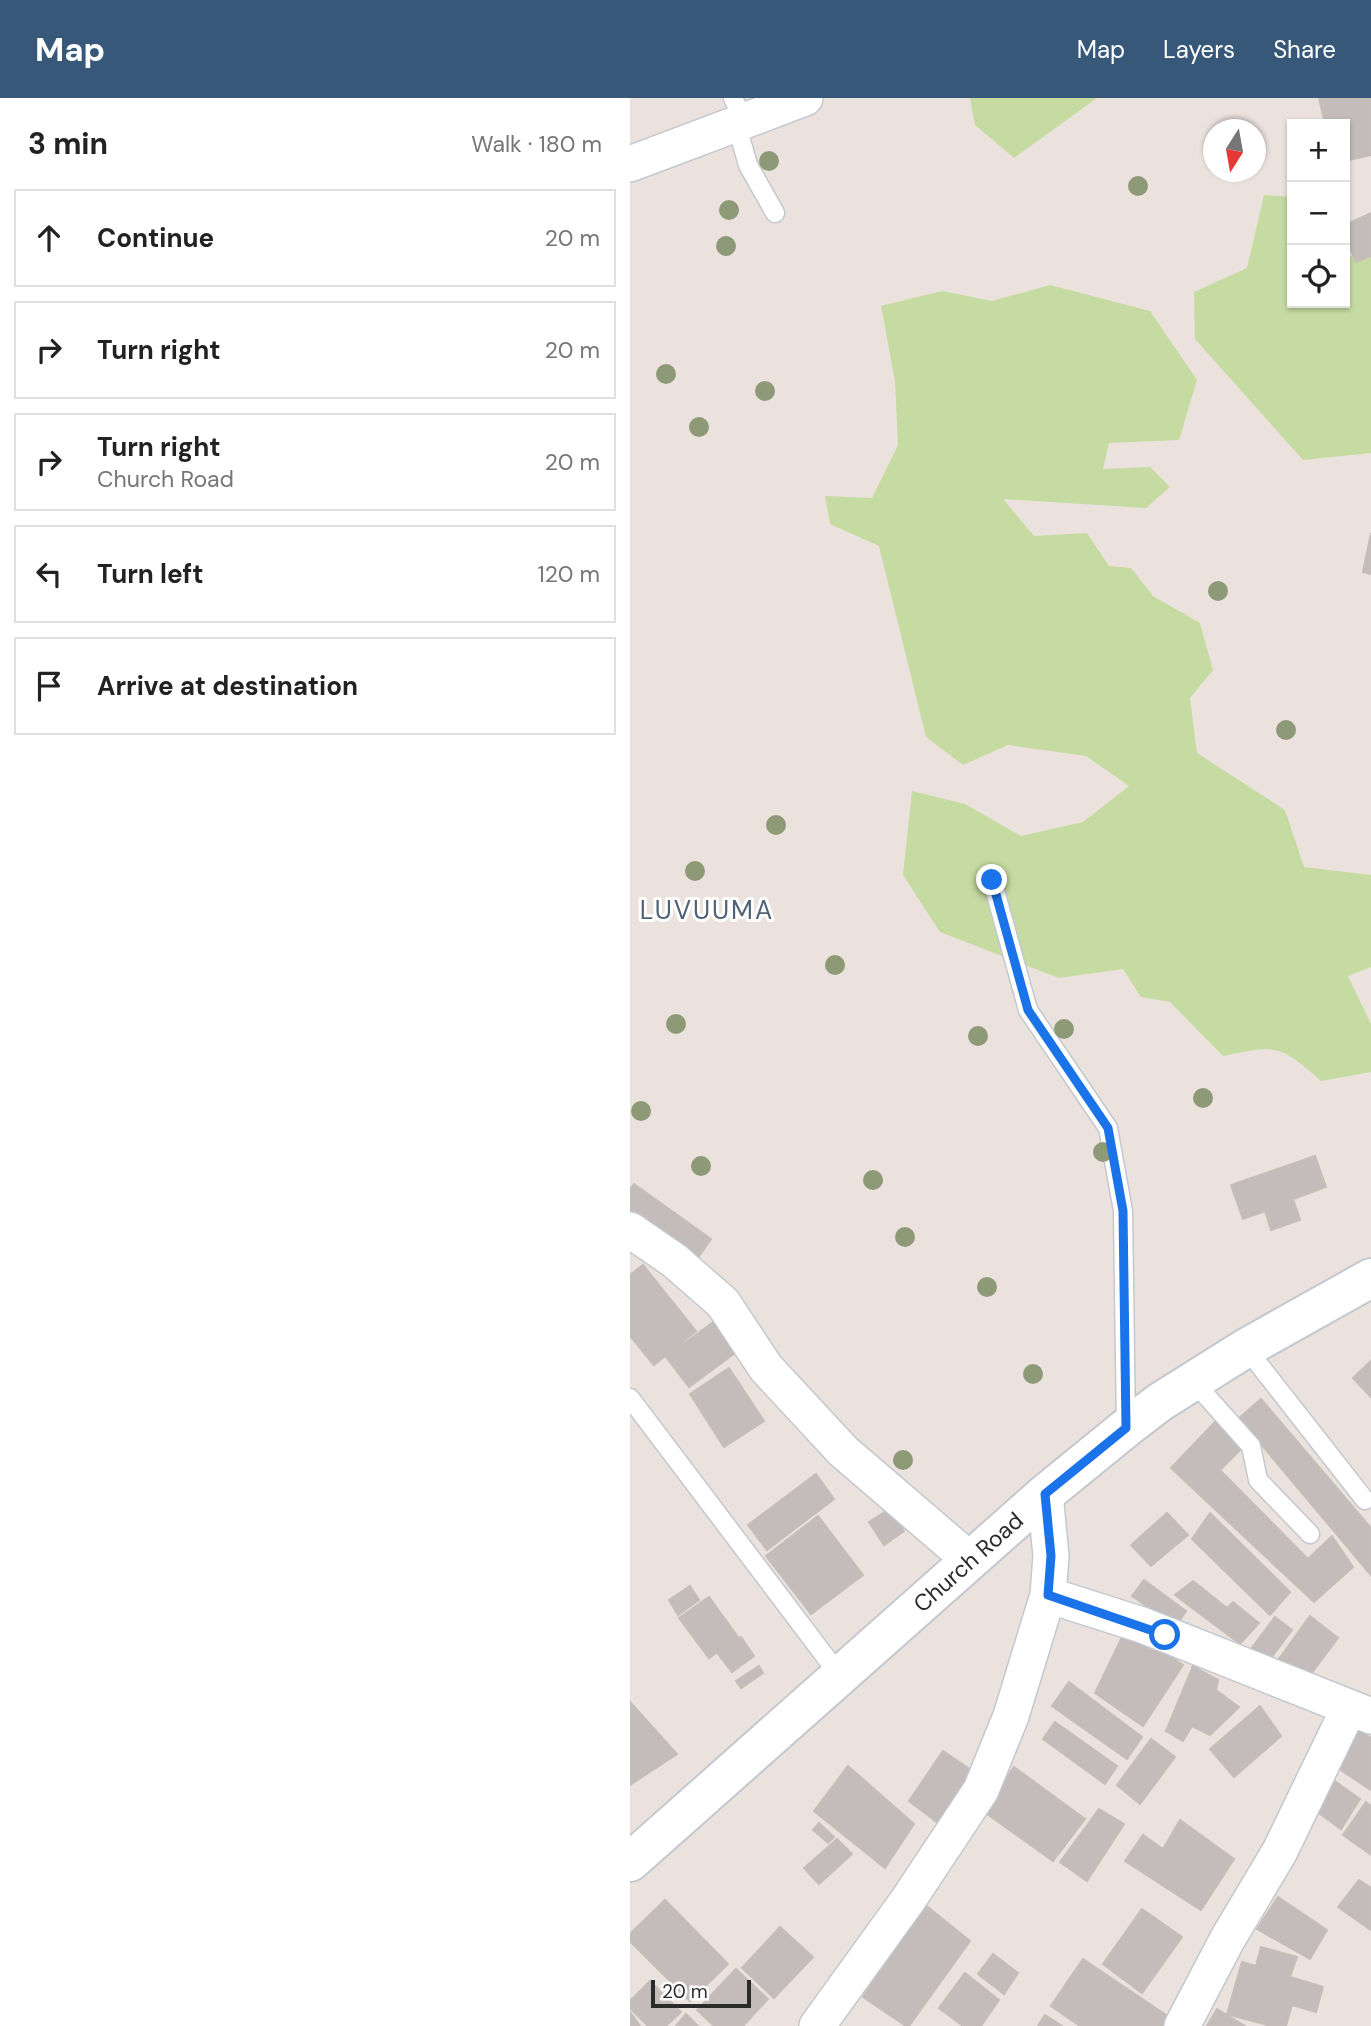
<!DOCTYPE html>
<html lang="en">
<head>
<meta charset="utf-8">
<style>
	:root { --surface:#fff; --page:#f2f2f2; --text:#222; --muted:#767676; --line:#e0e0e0; --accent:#38587a }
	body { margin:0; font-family:"DM Sans",sans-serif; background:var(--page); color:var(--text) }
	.controls { position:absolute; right:21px; top:21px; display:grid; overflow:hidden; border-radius:0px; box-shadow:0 2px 5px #0004 }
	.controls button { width:63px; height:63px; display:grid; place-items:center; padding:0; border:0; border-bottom:2px solid var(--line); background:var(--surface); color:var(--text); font:35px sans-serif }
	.compass { position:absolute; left:573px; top:21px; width:63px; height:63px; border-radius:50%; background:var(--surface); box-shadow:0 2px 5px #0004; rotate:191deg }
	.scale { position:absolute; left:21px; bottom:18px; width:100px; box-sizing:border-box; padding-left:7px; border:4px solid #2b2b2b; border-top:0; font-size:19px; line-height:24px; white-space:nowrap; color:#2b2b2b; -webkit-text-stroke:5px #fff; paint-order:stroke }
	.stop { position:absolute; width:21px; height:21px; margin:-16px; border:5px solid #1a73e8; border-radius:50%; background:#fff }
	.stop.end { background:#1a73e8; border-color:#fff; box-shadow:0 2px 7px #0008 }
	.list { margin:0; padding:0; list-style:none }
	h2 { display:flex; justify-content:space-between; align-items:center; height:91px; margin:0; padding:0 28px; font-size:30px }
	h2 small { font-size:23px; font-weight:400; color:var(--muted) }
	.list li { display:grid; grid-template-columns:46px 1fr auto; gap:21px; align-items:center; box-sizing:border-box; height:98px; margin:0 14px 14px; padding:0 14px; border:2px solid var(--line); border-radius:0px }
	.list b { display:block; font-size:26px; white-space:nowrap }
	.list p { margin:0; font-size:23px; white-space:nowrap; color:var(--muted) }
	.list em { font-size:23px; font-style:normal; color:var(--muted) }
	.icon { flex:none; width:38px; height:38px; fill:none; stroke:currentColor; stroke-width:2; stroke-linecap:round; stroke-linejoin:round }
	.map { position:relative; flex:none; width:741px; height:1928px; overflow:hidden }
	header { display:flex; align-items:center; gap:42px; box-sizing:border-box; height:98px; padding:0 35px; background:var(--accent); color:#fff }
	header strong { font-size:33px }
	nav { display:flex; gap:38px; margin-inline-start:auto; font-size:24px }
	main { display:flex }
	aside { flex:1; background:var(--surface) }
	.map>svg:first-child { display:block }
	.green { fill:#c6dba1 }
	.building { fill:#c3bcbb; stroke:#c6bdb8; stroke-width:2 }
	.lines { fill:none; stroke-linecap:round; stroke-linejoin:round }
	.service-casing { stroke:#c3c8cf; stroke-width:21 }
	.minor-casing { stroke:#c3c8cf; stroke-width:38 }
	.tertiary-casing { stroke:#c3c8cf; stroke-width:42 }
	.service { stroke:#fff; stroke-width:18 }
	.minor { stroke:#fff; stroke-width:35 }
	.tertiary { stroke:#fff; stroke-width:38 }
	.tree { fill:#8e9a77 }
	.route { stroke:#1a73e8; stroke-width:9 }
	.labels { text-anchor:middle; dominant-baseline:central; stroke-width:6; stroke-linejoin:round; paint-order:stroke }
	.street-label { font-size:23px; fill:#2b2b2b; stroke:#fff }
	.quarter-label { font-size:26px; letter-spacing:2px; fill:#506276; stroke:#fff }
</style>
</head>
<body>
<header>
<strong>Map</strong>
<nav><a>Map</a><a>Layers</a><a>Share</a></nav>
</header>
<main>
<aside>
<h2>3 min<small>Walk · 180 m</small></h2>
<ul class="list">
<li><svg class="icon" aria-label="ahead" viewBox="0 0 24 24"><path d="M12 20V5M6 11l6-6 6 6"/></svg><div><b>Continue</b></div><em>20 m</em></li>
<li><svg class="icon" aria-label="right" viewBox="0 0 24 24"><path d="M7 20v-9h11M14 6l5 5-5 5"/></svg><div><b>Turn right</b></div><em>20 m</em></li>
<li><svg class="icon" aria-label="right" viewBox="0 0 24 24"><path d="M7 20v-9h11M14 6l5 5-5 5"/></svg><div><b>Turn right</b><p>Church Road</p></div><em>20 m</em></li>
<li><svg class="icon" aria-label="left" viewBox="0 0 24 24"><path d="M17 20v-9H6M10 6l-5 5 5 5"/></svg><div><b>Turn left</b></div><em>120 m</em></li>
<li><svg class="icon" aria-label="arrive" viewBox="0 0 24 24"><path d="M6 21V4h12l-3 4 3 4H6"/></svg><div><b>Arrive at destination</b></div></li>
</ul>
</aside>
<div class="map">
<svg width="741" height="1928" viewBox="0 0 741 1928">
	<rect width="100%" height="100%" fill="#ebe2de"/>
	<!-- green -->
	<path class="green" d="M340,0H467L384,60L345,27Z
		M634,97L662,99V205H715V158L741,157V355L673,362L565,241L564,194L617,170Z
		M420,187L520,213L567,282L549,342L479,345L473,371L520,369L540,389L516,410L373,401L404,438L457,435L479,468L501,470L523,498L570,525L583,572L560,600L567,655L655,712L674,769L741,777V869L718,878L741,926V974L691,983C650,946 646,947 593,958L540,904L511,899L493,871L429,880L310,834L273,777L282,693L335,706L391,738L453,724L499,688L456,658L378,647L333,667L296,639L249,448L200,426L195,398L242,400L268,347L265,283L251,208L312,193L362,203Z"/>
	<!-- building -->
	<path class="building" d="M689,0H741V57L715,63V26H695Z
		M741,115V158L726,164L715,139V127Z
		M741,435V476L733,474Z
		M685,1058L696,1089L663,1101L670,1122L641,1132L635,1113L613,1121L601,1087Z
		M4,1086L81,1141L65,1164L0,1118V1091Z
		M13,1167L66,1233L24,1267L0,1238V1177Z
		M86,1222L109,1252L59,1289L36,1259Z
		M741,1263V1299L723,1280Z
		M99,1270L134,1323L94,1349L60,1296Z
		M631,1301L741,1430L740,1476L609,1320Z
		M586,1323L613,1349L590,1372L678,1461L702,1438L723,1469L684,1504L541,1370Z
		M186,1376L204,1401L137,1452L118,1427Z
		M259,1411L274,1433L254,1447L239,1424Z
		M537,1415L558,1437L521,1468L501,1447Z
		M580,1415L660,1494L640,1517L562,1441Z
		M188,1418L233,1477L181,1516L136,1458Z
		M514,1482L556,1513L546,1528L502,1498Z
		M563,1483L597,1510L603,1504L629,1525L610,1546L545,1497Z
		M60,1488L69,1502L48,1517L39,1502Z
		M79,1499L108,1539L79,1560L49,1520Z
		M680,1518L708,1540L678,1580L649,1561Z
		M645,1519L662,1532L635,1568L618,1555Z
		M497,1529L553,1567L513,1628L465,1595Z
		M111,1539L124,1558L102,1574L88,1556Z
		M129,1568L133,1575L111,1590L106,1583Z
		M563,1568L588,1582L586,1592L609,1609L580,1637L562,1628L553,1643L536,1633Z
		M439,1584L512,1639L497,1661L422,1608Z
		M0,1604L47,1656L0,1687Z
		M630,1608L651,1638L604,1679L580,1651Z
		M425,1624L487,1668L475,1686L413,1641Z
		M727,1631L741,1640V1692L703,1667Z
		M521,1641L545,1659L510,1706L487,1687Z
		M313,1653L341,1672L308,1725L279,1703Z
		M218,1668L284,1726L255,1770L184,1713Z
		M384,1669L455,1721L423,1763L353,1713Z
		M696,1677L730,1701L711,1731L676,1706Z
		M736,1704L741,1708L740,1756L713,1737Z
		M469,1711L494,1726L457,1783L430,1764Z
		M550,1722L604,1761L571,1812L495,1763L513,1737L533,1751Z
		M189,1725L204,1739L198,1745L183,1732Z
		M207,1741L222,1756L189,1786L174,1770Z
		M729,1782L741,1790V1832L708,1809Z
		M648,1799L697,1832L680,1861L627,1831Z
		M35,1802L98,1866L60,1903L0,1843V1836Z
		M294,1806L340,1843L279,1928H276L233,1899Z
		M512,1811L552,1839L512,1895L473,1866Z
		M150,1829L183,1859L144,1900L112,1870Z
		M631,1849L667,1859L660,1879L693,1889L686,1914L662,1907L656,1928H641L597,1916L612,1864L626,1868Z
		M363,1856L388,1875L374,1896L348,1876Z
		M453,1861L548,1925L546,1928H450L421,1908Z
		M106,1871L138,1901L113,1928H84L67,1912Z
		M335,1875L369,1902L351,1928H333L309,1910Z
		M20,1883L51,1914L36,1928H18L0,1910V1903Z
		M587,1911L615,1928H577Z
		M0,1914L10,1928H0Z
		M56,1916L68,1928H46Z
		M415,1917L432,1928H408Z"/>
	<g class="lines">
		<!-- service casing -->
		<g class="service-casing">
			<path id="service" d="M103,0L115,25
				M107,28L118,67L145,115
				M362,782L398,912L478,1030L493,1113L496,1330
				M616,1250L735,1402
				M563,1283L621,1348L628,1382L680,1436
				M0,1300L210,1578"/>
		</g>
		<!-- minor casing -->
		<g class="minor-casing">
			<path id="minor" d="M0,66L175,0
				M0,1132L45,1163L93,1205L136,1270L213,1353L341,1463
				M418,1497L512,1527L741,1618
				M187,1928L278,1802L351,1692L381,1618L418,1497L421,1458L415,1396
				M552,1928L597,1842L650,1753L719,1610"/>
		</g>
		<!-- tertiary casing -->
		<g class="tertiary-casing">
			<g id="tertiary">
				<path id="s1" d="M0,1764L415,1396L496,1330L530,1304L616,1250L741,1180"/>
			</g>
		</g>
		<!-- service -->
		<use href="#service" class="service"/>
		<!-- minor -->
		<use href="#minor" class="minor"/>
		<!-- tertiary -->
		<use href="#tertiary" class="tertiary"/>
	</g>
	<!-- trees -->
	<g class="tree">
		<circle cx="139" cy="63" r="10"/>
		<circle cx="508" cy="88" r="10"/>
		<circle cx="99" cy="112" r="10"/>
		<circle cx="96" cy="148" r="10"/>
		<circle cx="36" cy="276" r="10"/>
		<circle cx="135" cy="293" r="10"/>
		<circle cx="69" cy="329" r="10"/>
		<circle cx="588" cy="493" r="10"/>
		<circle cx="656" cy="632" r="10"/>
		<circle cx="146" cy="727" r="10"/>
		<circle cx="65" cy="773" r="10"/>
		<circle cx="205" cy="867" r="10"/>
		<circle cx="46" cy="926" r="10"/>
		<circle cx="434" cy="931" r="10"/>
		<circle cx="348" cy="938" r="10"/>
		<circle cx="573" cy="1000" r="10"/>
		<circle cx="11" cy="1013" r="10"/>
		<circle cx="473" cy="1054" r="10"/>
		<circle cx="71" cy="1068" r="10"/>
		<circle cx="243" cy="1082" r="10"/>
		<circle cx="275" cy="1139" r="10"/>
		<circle cx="357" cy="1189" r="10"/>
		<circle cx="403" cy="1276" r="10"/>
		<circle cx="273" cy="1362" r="10"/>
	</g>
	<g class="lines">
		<!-- route -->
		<path class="route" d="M362,782L398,912L478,1030L493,1113L496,1330L415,1396L421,1458L418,1497L535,1537"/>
	</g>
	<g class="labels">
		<!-- street labels -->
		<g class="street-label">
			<text stroke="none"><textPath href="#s1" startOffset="452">Church Road</textPath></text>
		</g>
		<!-- quarter labels -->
		<g class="quarter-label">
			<text x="77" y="812">LUVUUMA</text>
		</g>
	</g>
</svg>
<div class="controls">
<button>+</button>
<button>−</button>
<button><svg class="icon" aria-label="locate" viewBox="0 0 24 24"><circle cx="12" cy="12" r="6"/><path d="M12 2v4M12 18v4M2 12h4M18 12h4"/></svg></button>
</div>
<svg class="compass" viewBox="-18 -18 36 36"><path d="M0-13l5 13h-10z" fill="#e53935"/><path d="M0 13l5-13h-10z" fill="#767676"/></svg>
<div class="scale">20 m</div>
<div class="stop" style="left:535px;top:1537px"></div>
<div class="stop end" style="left:362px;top:782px"></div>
</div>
</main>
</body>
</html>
